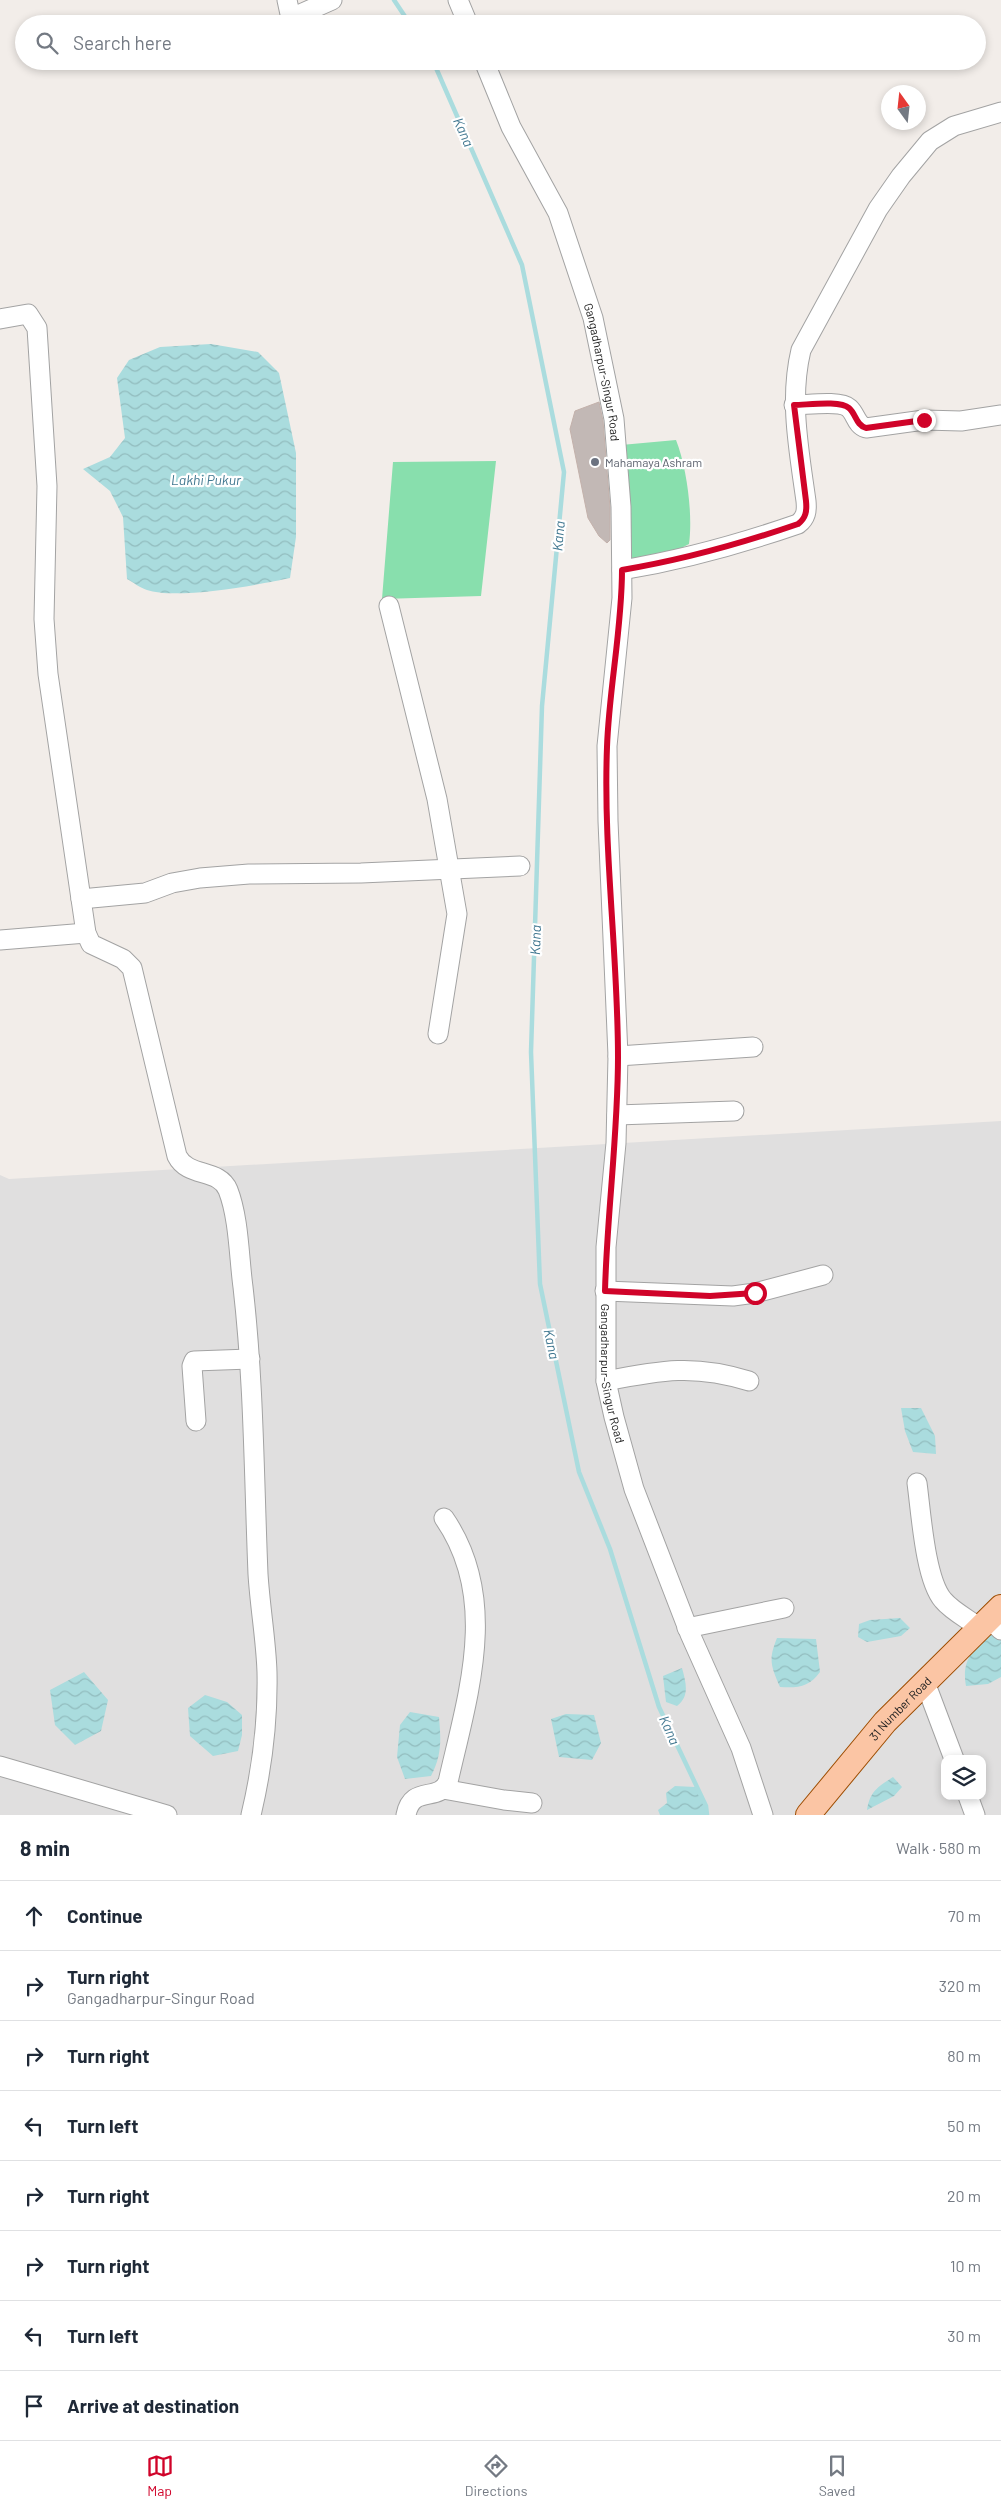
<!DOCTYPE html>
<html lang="en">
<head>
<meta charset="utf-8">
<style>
	:root { --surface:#fff; --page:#f6f6f7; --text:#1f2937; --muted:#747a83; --line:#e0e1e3; --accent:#d00329 }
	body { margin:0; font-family:Barlow,sans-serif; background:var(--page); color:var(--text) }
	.controls { position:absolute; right:15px; bottom:15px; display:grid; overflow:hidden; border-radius:10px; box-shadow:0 2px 8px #0003 }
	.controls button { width:45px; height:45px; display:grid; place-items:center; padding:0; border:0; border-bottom:1px solid var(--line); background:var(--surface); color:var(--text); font:25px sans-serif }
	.compass { position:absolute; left:881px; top:85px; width:45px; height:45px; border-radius:50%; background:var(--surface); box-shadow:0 2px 8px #0003; rotate:345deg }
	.stop { position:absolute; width:15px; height:15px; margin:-11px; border:4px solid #d00329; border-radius:50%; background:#fff }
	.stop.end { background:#d00329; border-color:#fff; box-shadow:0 1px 5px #0008 }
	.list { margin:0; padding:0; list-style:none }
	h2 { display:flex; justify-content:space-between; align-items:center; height:65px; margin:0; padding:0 20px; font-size:21px }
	h2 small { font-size:16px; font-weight:400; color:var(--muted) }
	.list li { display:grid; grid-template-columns:32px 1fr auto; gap:15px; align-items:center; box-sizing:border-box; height:70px; padding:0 20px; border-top:1px solid var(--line) }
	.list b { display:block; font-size:19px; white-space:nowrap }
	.list p { margin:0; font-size:16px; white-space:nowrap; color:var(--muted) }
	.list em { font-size:16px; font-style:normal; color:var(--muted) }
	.icon { flex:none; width:28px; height:28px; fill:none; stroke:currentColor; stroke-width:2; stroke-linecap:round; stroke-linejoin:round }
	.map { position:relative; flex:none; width:1001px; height:1815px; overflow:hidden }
	.search { position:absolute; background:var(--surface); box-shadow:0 2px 8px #0003; left:15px; right:15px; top:15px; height:55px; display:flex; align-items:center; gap:12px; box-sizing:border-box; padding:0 18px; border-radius:28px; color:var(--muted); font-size:19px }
	.sheet { height:625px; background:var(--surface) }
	nav { display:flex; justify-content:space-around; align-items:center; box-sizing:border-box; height:70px; border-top:1px solid var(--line); background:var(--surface); font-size:14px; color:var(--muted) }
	nav a { display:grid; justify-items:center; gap:2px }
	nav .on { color:var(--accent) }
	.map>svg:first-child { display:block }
	.residential { fill:#e0dfdf; fill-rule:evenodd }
	.pitch { fill:#88dfad }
	.water { fill:url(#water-waves) }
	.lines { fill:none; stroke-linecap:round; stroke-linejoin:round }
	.stream { stroke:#aadcde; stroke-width:4.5 }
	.building { fill:#c2b8b5; stroke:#c3b1ab }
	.minor-casing { stroke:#a3a3a3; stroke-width:21 }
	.major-casing { stroke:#9d4d02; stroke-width:26 }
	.minor { stroke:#fff; stroke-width:19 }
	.major { stroke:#fbc5a4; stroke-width:24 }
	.route { stroke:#d00329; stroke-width:6 }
	.worship-dot { fill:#6b7280; stroke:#fff; stroke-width:2 }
	.labels { text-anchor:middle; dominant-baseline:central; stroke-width:4.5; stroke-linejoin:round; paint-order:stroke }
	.street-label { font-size:12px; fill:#222; stroke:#fff }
	.worship-label { font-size:12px; fill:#5b616d; stroke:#fff; text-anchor:start }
	.water-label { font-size:14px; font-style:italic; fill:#427891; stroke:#fff }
</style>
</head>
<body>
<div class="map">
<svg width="1001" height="1815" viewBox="0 0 1001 1815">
	<defs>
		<pattern id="water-waves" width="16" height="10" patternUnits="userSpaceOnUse" patternTransform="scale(1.25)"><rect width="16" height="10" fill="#aadcde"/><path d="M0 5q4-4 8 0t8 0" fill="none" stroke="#92bcbe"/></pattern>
	</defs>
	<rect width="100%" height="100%" fill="#f2ede9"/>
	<!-- residential -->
	<path class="residential" d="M1001,1121V1815H0V1175L9,1179ZM945,1759H982V1796H945Z"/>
	<!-- pitch -->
	<path class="pitch" d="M676,440C687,468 693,515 689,544L656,561L627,563L621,445Z
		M496,461L481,596L382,599L393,462Z"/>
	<!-- water -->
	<path class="water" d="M211,344L258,352L279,373L296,453V537L290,578C258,585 176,600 147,590C140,588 133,582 127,579L123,517L110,491L83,469L110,457L125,438L117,378L129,360L160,347Z
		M901,1408H921L935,1436L936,1454L913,1452L905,1431Z
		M900,1618L910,1628L901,1636L867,1642L858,1637L859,1624L870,1620Z
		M990,1631L1001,1638V1677L988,1684L966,1686C961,1659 974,1650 990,1631Z
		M777,1638L816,1639L820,1672C809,1687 799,1688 780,1687C771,1666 768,1660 777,1638Z
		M682,1668C686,1683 690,1696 677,1706L666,1702L663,1676Z
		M84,1672L108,1700L101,1731L75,1745L55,1725L50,1690Z
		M205,1695L227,1702L242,1715V1735L238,1751L213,1756L190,1736L188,1708Z
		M410,1712L439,1717C441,1740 442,1755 431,1776L405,1779L397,1757L400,1725Z
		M566,1714L594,1715L601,1743L592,1760L559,1757L551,1719Z
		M893,1777L902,1787L894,1796L867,1810C870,1791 878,1787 893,1777Z
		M675,1786L695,1787L705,1806L706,1815H660L658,1810L667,1803L666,1793Z"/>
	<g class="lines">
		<!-- stream -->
		<path class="stream" d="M394,0L410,24
			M433,61L522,265L564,472L542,706L531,1052L540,1284L579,1472L610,1549L659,1707L706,1806L707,1815"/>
	</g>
	<!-- building -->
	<path class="building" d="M599,402L603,421L610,508V540L607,543L599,536L588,518L570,429L575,411Z"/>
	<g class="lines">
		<!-- minor casing -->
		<g class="minor-casing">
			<g id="minor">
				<path d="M287,0L290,14L296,16L332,0"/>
				<path d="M458,0L468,24"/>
				<path id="s1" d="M484,61L511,127L558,213L593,318L614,419L621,507L622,598L607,746L608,821L618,1056L616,1143L606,1247V1381L614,1417L634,1489L690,1634L741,1748L763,1815"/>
				<path d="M0,319L28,314L37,328L47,486L44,619L48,674L86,933L91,944L123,959L132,968L177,1156C188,1178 219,1168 228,1190C239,1218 239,1258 243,1287C254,1383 254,1478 258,1574C260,1607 266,1640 267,1672C268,1720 262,1769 251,1815"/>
				<path d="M794,405C807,405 840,400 849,408C856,414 856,425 866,428L924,420L961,421L1001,415"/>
				<path d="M622,570C682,560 740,544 798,524C806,518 807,511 806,501C799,450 789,400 801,350L878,209L901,176L930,141L954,126L1001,112"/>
				<path d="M389,606L437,799L457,914L438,1034"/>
				<path d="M81,899L145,893L172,883L200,878L249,874L361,873L520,866"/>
				<path d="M0,940L86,933"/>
				<path d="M618,1056L753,1047"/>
				<path d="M617,1115L734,1111"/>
				<path d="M605,1291L733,1296L755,1293L823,1275"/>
				<path d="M606,1381C661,1370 695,1364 749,1381"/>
				<path d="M196,1421L192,1366L194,1361L250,1359"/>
				<path d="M917,1483C921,1512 925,1579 943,1600C952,1611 968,1619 980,1628"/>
				<path d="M989,1619L1001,1630"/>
				<path d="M687,1628L784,1608"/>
				<path d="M925,1682L954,1759"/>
				<path d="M0,1766L167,1815"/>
				<path d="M443,1789L504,1800L532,1803"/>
				<path d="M968,1796L975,1815"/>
				<path d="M406,1815C412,1784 438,1803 448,1782C468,1694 500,1599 444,1518"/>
			</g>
		</g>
		<!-- major casing -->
		<g class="major-casing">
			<g id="major">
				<path id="s2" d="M808,1815L885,1722L1001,1607"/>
			</g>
		</g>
		<!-- minor -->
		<use href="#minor" class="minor"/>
		<!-- major -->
		<use href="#major" class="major"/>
	</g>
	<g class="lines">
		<!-- route -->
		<path class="route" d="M755,1293L710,1296L605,1291C607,1213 618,1135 618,1057C618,954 603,850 607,747C609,688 622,629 622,570C682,560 740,544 798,524C806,518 807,511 806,501L794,405C807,405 840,400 849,408C856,414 856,425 866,428L924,420"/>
	</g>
	<!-- markers -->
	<circle class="worship-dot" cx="595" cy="462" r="5"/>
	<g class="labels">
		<!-- street labels -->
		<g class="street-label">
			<text stroke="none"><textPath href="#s1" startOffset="335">Gangadharpur-Singur Road</textPath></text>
			<text stroke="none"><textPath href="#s1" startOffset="1340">Gangadharpur-Singur Road</textPath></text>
			<text stroke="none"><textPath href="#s2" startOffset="141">31 Number Road</textPath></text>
		</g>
		<!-- worship labels -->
		<g class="worship-label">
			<text x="605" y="462">Mahamaya Ashram</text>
		</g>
		<!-- water labels -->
		<g class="water-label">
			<text transform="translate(464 132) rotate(66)">Kana</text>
			<text x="206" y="479">Lakhi Pukur</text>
			<text transform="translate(558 536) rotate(-85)">Kana</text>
			<text transform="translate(535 940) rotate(-88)">Kana</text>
			<text transform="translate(552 1344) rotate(78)">Kana</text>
			<text transform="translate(670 1730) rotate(66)">Kana</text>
		</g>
	</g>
</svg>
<div class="controls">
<button><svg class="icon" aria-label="layers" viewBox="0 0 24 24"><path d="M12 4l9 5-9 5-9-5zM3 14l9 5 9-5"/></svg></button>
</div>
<svg class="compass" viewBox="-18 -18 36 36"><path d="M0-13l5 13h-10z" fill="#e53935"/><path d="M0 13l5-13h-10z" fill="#747a83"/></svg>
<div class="stop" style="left:755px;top:1293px"></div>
<div class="stop end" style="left:924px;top:420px"></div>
<div class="search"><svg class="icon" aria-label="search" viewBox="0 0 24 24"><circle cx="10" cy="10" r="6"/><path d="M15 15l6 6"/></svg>Search here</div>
</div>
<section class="sheet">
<h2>8 min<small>Walk · 580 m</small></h2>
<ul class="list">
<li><svg class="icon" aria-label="ahead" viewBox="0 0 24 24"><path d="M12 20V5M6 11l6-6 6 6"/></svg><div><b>Continue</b></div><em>70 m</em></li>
<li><svg class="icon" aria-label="right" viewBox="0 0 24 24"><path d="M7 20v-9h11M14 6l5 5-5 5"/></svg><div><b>Turn right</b><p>Gangadharpur-Singur Road</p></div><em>320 m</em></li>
<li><svg class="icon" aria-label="right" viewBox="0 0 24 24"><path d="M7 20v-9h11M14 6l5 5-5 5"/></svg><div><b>Turn right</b></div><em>80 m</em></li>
<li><svg class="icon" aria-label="left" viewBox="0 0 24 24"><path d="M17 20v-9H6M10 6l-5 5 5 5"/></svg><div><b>Turn left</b></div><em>50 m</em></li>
<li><svg class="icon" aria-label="right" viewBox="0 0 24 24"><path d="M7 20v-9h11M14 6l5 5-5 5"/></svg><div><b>Turn right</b></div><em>20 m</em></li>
<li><svg class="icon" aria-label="right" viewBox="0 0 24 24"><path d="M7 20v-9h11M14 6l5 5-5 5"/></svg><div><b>Turn right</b></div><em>10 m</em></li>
<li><svg class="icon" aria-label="left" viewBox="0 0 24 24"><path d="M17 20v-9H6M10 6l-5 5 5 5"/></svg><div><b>Turn left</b></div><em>30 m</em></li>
<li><svg class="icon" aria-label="arrive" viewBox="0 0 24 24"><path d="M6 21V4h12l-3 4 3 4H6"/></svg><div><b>Arrive at destination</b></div></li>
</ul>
</section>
<nav>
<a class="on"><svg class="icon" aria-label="map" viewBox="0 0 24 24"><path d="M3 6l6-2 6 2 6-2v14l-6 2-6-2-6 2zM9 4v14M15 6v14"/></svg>Map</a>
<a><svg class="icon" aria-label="directions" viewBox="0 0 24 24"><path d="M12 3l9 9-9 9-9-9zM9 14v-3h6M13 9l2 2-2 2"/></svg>Directions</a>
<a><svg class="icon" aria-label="saved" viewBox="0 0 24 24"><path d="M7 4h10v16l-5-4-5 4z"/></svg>Saved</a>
</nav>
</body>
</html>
